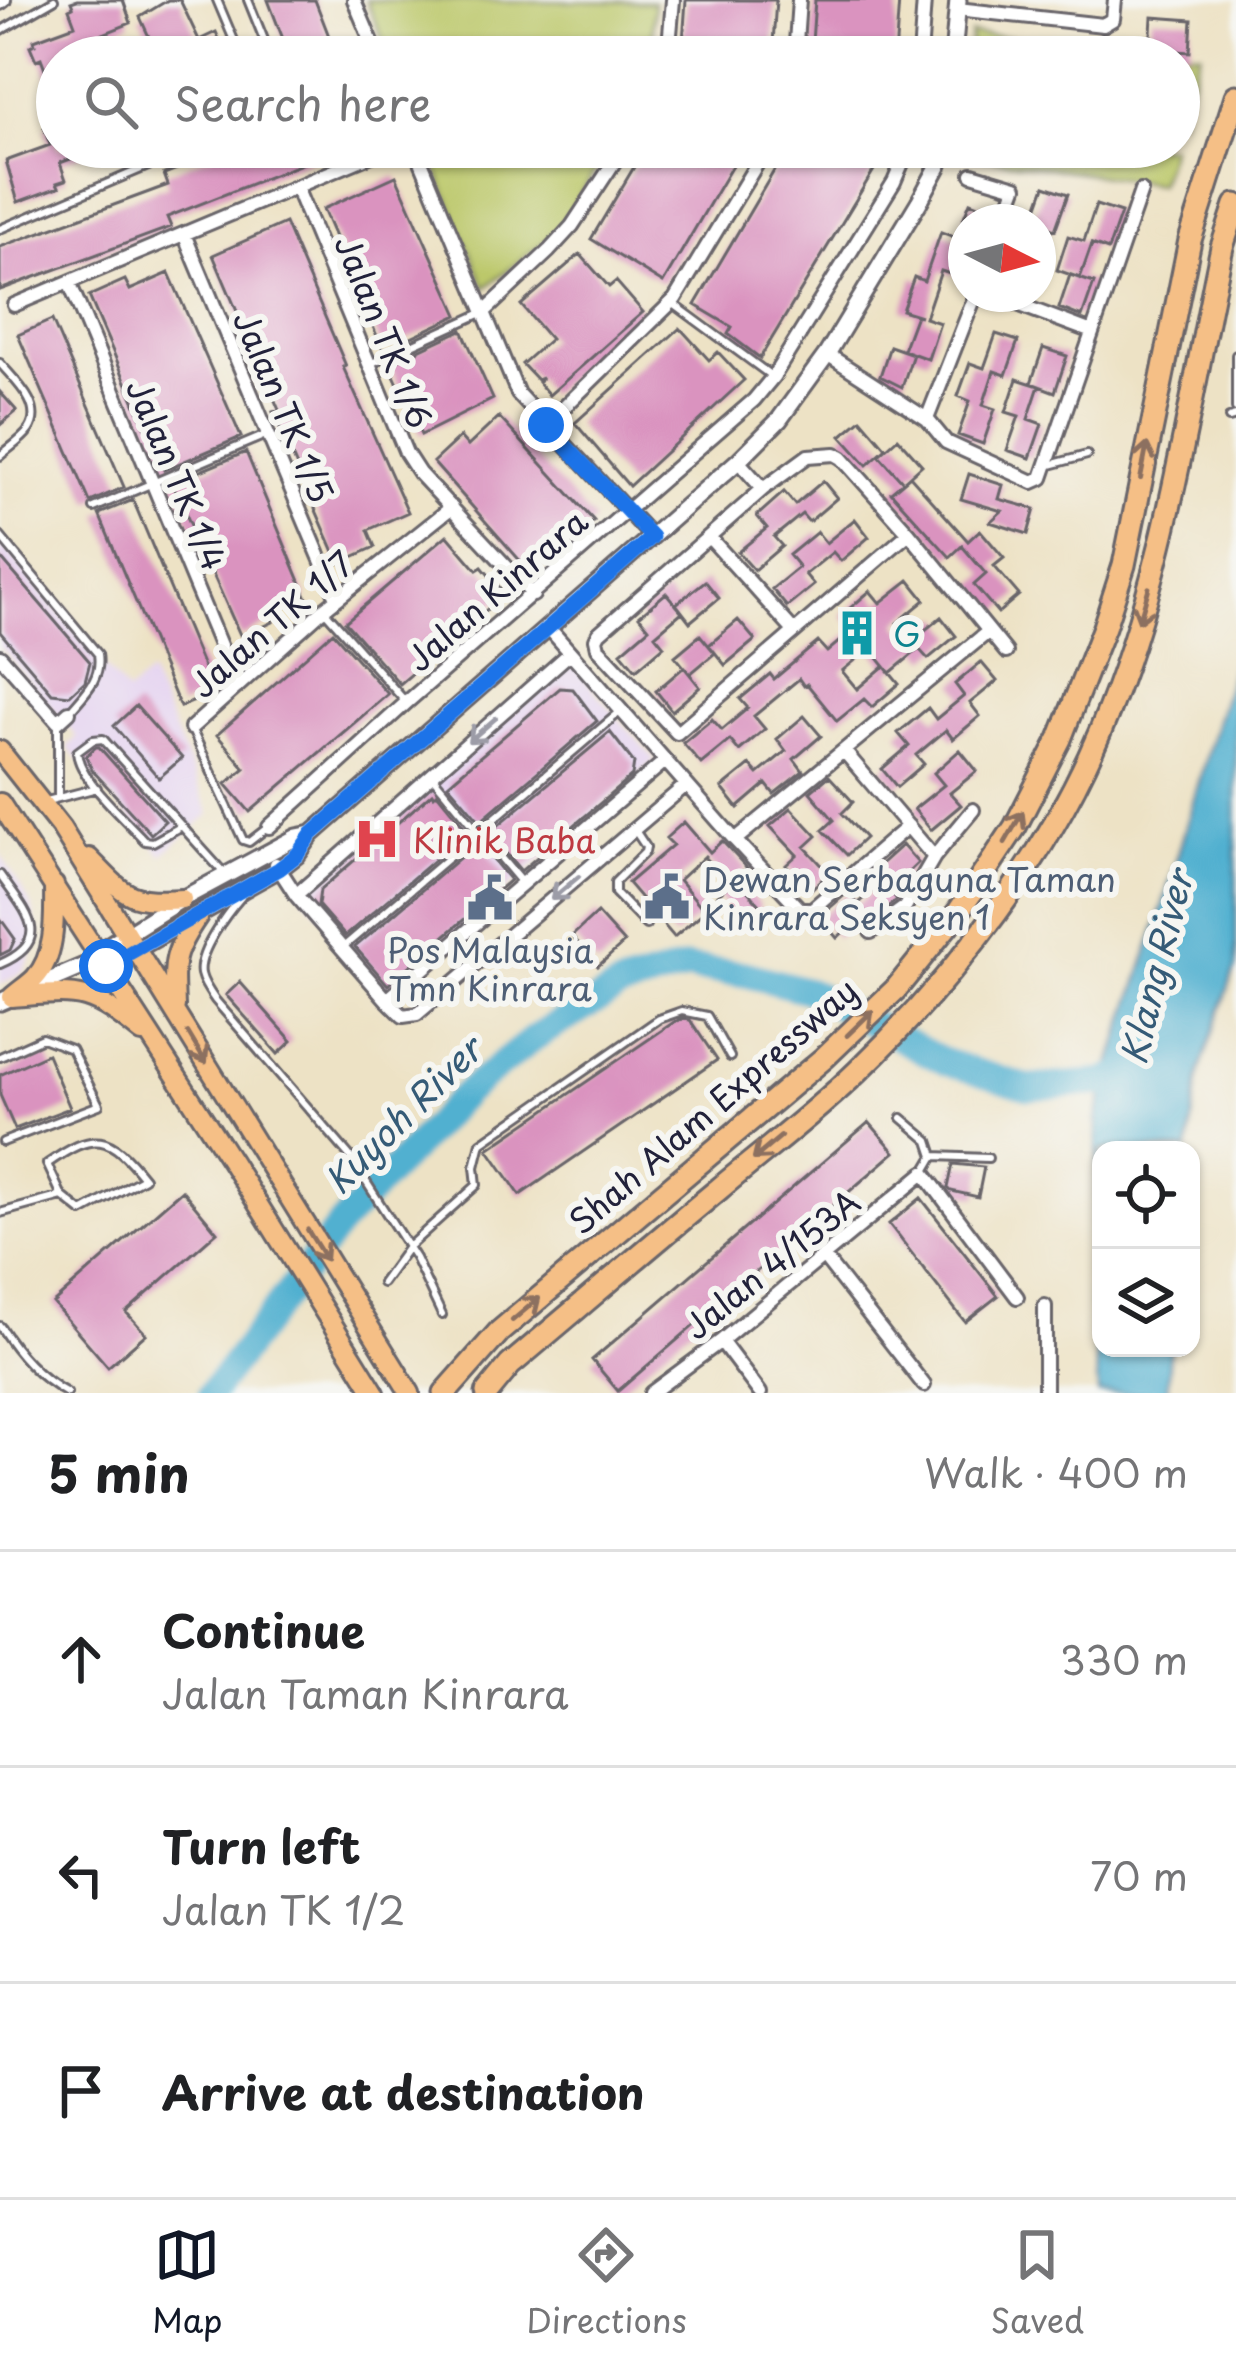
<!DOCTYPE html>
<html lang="en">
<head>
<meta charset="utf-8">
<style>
	:root { --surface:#fff; --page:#f6f6f6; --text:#202124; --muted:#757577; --line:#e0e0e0; --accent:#111827 }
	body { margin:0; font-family:"Playpen Sans",sans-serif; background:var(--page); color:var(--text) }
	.controls { position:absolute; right:36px; bottom:36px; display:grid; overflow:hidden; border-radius:24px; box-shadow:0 3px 9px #0004 }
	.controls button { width:108px; height:108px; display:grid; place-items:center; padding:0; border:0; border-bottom:3px solid var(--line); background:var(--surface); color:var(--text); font:60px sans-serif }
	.compass { position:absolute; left:948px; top:204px; width:108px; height:108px; border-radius:50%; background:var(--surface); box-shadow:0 3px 9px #0004; rotate:96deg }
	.stop { position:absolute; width:36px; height:36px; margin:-27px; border:9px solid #1a73e8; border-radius:50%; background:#fff }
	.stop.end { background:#1a73e8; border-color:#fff; box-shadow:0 3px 12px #0008 }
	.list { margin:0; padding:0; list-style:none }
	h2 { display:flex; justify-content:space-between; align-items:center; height:156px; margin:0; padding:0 48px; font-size:51px }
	h2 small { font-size:39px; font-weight:400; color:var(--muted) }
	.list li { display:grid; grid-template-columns:78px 1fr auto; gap:36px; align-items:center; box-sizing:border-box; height:216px; padding:0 48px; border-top:3px solid var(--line) }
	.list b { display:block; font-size:45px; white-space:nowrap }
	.list p { margin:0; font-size:39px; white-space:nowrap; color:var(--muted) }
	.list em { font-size:39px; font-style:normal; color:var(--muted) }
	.icon { flex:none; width:66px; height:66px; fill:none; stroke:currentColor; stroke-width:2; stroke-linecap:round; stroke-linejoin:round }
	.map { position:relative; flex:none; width:1236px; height:1393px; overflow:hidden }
	.search { position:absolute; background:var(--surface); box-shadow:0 3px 9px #0004; left:36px; right:36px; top:36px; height:132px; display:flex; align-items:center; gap:30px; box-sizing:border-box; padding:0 42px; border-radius:66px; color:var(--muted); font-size:45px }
	.sheet { height:804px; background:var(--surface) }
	nav { display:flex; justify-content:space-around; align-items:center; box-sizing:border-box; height:168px; border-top:3px solid var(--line); background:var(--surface); font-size:33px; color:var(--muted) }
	nav a { display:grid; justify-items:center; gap:6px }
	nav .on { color:var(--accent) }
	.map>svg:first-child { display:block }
	.built { fill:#e5d3f1 }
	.green { fill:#bcc86a; stroke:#6f7552; stroke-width:3 }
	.water { fill:#51b0d0; stroke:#3a6986; stroke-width:3 }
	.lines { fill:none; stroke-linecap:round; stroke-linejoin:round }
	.river { stroke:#51b0d0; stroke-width:27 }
	.building { fill:#da93bf }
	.service-casing { stroke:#69656b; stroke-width:12 }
	.minor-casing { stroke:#69656b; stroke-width:18 }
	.tertiary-casing { stroke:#69656b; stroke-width:21 }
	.primary-casing { stroke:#69656b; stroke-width:24 }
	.motorway-casing { stroke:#69656b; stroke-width:27 }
	.service { stroke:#fff; stroke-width:6 }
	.minor { stroke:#fff; stroke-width:12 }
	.tertiary { stroke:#fff; stroke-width:15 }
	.primary { stroke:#f5bf86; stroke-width:18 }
	.motorway { stroke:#f5bf86; stroke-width:21 }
	.oneway { stroke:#8c7060 }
	.oneway2 { stroke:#9c9ca7 }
	.route { stroke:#1a73e8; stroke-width:15 }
	.labels { text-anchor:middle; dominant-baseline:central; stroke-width:12; stroke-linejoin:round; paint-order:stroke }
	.street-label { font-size:33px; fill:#22223b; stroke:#f6f6f2 }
	.culture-label { font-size:33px; fill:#0d838f; stroke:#f6f6f2; text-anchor:start }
	.health-label { font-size:33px; fill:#be3a42; stroke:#f6f6f2; text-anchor:start }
	.service-label { font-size:33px; fill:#4e5e75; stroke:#f6f6f2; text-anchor:start }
	.water-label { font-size:36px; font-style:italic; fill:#355b77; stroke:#f6f6f2 }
</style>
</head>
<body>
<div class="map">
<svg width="1236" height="1393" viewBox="0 0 1236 1393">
	<rect width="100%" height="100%" fill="#f6f6f2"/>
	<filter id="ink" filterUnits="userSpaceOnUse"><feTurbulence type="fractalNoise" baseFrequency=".00833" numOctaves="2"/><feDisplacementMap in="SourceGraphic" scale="24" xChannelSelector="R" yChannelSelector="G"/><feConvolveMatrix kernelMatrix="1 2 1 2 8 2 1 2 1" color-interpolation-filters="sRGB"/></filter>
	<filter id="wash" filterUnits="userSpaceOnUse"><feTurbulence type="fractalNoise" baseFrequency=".004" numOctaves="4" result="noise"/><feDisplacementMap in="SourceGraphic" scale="48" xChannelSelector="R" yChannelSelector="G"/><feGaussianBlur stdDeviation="2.7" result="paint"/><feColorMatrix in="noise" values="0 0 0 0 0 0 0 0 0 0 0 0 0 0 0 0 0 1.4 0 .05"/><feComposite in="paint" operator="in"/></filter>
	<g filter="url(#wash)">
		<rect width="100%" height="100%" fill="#ede2c5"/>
		<!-- built -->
		<path class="built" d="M0,541L127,693L150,674L210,814L162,855L67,747L77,737L0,647Z
			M570,662L655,760L389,992L303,895Z
			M0,853L32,906L37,929L30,960L23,972L0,985Z"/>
		<!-- green -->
		<path class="green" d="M366,0L654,2L651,57H390Z
			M971,34L1201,52L1179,122V57H969Z
			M427,147H610L557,232L485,288Z
			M963,147H1171L1159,184L963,155Z"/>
		<!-- water -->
		<path class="water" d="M1236,656V966L1200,1070L1188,1150H1101V1348H1170L1167,1393H1098L1089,1266L1096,1200L1097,1118L1105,1082L1159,918Z"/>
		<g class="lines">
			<!-- river -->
			<path class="river" d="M211,1393L338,1227L465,1093L534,1038L619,988L687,968L745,974L809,991L945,1062L1029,1088L1105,1082L1137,1065"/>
		</g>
		<g id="blocks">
			<!-- building -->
			<path class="building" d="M77,0H123L131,23L83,42L89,57H57L56,98L41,58L36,60L30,46L35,44L34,40L75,25L69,9L73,7L71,2Z
				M168,0H180L199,40L216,32L227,57H184L180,49L164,56L161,50L156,52L140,17Z
				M268,0H315L337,57H290Z
				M686,0H776L772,57H682Z
				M815,0H899L895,57H811Z
				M1152,17L1192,20L1190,52L1150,49Z
				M57,124V147L99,148L60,163L66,180L57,183L59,187L18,202L6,161L50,145L44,128Z
				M233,147L342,148L167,217L171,227L0,290V247L168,185L164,174Z
				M646,147H743L663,283L591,239Z
				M788,147H828L838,153L841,147H858L880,160L760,358L728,334L732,327L695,305Z
				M396,176L458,315L383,350L323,209Z
				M1045,186L1068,194L1055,230L1032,222Z
				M970,202L991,210L986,222H962Z
				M1096,205L1121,213L1108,250L1092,244L1080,278L1057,270L1068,236L1084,241Z
				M285,223L346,366L343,367L408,512L368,530L375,547L339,563L273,412L279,410L213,255Z
				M941,232L965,241L953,275L941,271L925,318L940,323L928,359L903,350L916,315L921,316L902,310L914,277L924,281Z
				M580,254L609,287L616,281L643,312L549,395L538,382L542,378L537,380L522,364L550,339L521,305Z
				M169,273L241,437L164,470L89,296L125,280L130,290Z
				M1070,275L1094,283L1082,317L1059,308Z
				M52,320L124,487L90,502L18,335Z
				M680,328L709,360L718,352L744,380L629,486L575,423Z
				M462,330L493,399L421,435L389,364Z
				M996,334L1018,341L1006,375L994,371L983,405L995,409L983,444L958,435L970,401L958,396L970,363L984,368Z
				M890,346L913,354L902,387L880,376Z
				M1043,348L1067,356L1055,392L1031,383Z
				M1017,379L1039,386L1028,419L1042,424L1030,458L1007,450L1019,416L1006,412Z
				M0,392L17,411L0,425Z
				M499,417L594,521L569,545L566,541L531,573L433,462L460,437L468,446Z
				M861,419L886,448L867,465L841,436Z
				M898,438L922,465L903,482L879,455Z
				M246,452L307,598L270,614L273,622L241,637L172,483Z
				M969,474L1003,485L999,499L1035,509L1028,534L990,522L1002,511L961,499Z
				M910,476L968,541L980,530L1004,558L994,566L1019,595L998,613L974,585L986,574L962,546L950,557L891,492Z
				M823,481L837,498L809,522L802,514L774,537L782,546L754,570L738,552L767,528L757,516L784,492L795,505Z
				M133,500L214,693L180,707L99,514Z
				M855,519L869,537L841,561L833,552L806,574L804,573L814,585L787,607L772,589L799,567L789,555L817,532L826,543Z
				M447,535L477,570L482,567L505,594L400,684L345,622Z
				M0,557L90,662L85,681L70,695L52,693L0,632Z
				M909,580L925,600L897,623L912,641L941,617L956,636L928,659L919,649L890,673L870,648L842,671L857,689L884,666L899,684L872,707L864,699L837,721L807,684L804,686L799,679L754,716L765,729L739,751L730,740L701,764L683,743L712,719L722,730L748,708L740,699L770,674L774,679L818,642L827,652L854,629L842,615L870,591L880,603Z
				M705,581L719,598L690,622L676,604Z
				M666,593L682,612L655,635L664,646L636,670L621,652L649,628L639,616Z
				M738,620L755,640L725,665L709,645Z
				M333,632L388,694L250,812L226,784L245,768L217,735Z
				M700,635L715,653L690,674L675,656Z
				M981,662L997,681L970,703L980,716L953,739L946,730L916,755L924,764L897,787L882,769L909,746L898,733L928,708L936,719L964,696L955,684Z
				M684,667L700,687L672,711L656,691Z
				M560,688L573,689L597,721L480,821L448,784Z
				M136,706L182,758L159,778L114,726Z
				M804,716L821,736L794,759L803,771L774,794L766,784L738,808L722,788L750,765L758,774L786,751L777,739Z
				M610,732L634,763L632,776L521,871L489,833Z
				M96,747H99L165,821L151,834L92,770L86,756Z
				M960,750L977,771L950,793L961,805L931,830L914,809L944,785L934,773Z
				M829,776L853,802L842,813L865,838L847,855L823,830L834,820L810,792Z
				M432,793L434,796L437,793L468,831L345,936L318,905L320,890Z
				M791,808L817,836L805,847L829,873L809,891L786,865L797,855L770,826Z
				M684,822L710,852L722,841L747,868L736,878L761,906L742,923L717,896L729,884L704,857L706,855L679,880L705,911L674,937L628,883L673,845L666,838Z
				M478,842L510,880L388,985L355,947Z
				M902,845L918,863L890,890L897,900L871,919L865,912L837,938L819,917L848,892L858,904L883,882L873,871Z
				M597,913L624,943L598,966L572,936Z
				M0,918L15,939L10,950L0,955Z
				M240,982L292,1041L278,1054L226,995Z
				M683,1019L690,1020L717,1060L520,1195L488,1149L674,1022Z
				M47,1054L70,1108L15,1129L0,1095V1075Z
				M869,1122L895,1152L618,1391L592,1360Z
				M953,1164L984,1167L978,1197L951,1191L948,1188Z
				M182,1190L217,1232L126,1312L146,1334L108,1367L53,1303Z
				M921,1198L998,1296L965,1322L889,1224Z"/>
		</g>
	</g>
	<g filter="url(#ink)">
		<use href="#blocks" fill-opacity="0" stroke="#69656b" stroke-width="3"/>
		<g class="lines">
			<!-- service casing -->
			<g class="service-casing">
				<path id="service" d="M217,0L241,57
					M248,0L271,57
					M0,31L54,0
					M0,229L193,147
					M671,302L770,375
					M1236,355V409
					M0,363C14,380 45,406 29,430C22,440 9,448 0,456
					M372,363L484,312
					M1229,418L1236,416
					M1050,465L1087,455
					M94,508L268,434
					M0,536L98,654C102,679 85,693 69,712
					M325,611L404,700
					M191,728L243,840L249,842L267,828
					M432,776L522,883
					M58,798V724
					M43,802L97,788
					M180,827L153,842L145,841C126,820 79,779 77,752L93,740L103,739L223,872
					M636,832L646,847L645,852L615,882V893L646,925
					M0,875C25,911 56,940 0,964
					M241,897C227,913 197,953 201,974C203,983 210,993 215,1000L349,1155L415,1258L442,1315
					M342,948L621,711
					M0,1057L42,1038L71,1049L99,1105L3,1142
					M902,1118L929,1141L934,1156
					M924,1173L934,1156L988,1158
					M0,1213L62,1196L82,1212L144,1178C109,1134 95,1130 47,1164L62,1196
					M382,1283L408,1247L477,1185L475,1167L481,1143L659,1019L682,1011L707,1016L730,1057
					M0,1326C18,1354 38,1377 67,1393"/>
			</g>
			<!-- minor casing -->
			<g class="minor-casing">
				<path id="minor" d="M354,0L378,57
					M0,3L4,0
					M957,9L1103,25L1113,19L1115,0
					M668,57L673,0
					M795,57L799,0
					M920,57L924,0
					M415,147L518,394L652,537
					M972,174L1016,187L1003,222
					M296,187L406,453L419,473L533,595
					M184,234L337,598
					M69,282L237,686
					M991,294L1092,332
					M14,305L391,147
					M484,312L549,251L572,226L624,147
					M827,354L927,419L946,442L1033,482L1042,478L1141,191
					M927,419L976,294
					M546,425L675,299L767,147
					M738,461L763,489
					M909,533L677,733L598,648L596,639L599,633L763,489L808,456L835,454L842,458L909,533L1006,652
					M709,537L793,630
					M548,627L735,840L800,909H812L908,826
					M0,656L58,722L69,712
					M191,728L323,610L452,507
					M844,751L934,857
					M269,827L406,703L754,400L773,377L894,182L909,147
					M735,840L989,631
					M276,864L296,895L387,1000L403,1016L417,1014L686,785
					M296,895L570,653
					M871,932L905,907L934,857L973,810
					M387,1000L665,761
					M823,1256L924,1385
					M721,1341L760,1393
					M651,1393L721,1341L924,1173L1017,1297
					M1045,1393V1306"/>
			</g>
			<!-- tertiary casing -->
			<g class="tertiary-casing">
				<path id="tertiary" d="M953,57L958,0
					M93,960L98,952L182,899L297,837L312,834
					M0,1002L89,964L106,966L279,869L297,855L312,834L738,461L779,420L827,354L919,202L939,165L944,147"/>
			</g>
			<!-- primary casing -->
			<g class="primary-casing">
				<path id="primary" d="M0,751L61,828L410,1393
					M0,803L231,1161L375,1393
					M89,858C125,895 128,903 182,899
					M12,997C81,992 87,988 142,1033
					M12,997C20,990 28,985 35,978C57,955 54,914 54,885
					M175,1006C173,961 172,954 198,916"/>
			</g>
			<!-- motorway casing -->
			<g class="motorway-casing">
				<path id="motorway" d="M445,1393L499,1332L824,1058L896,989L959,911L1015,827L1060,739L1104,627L1124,565L1190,240L1236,96
					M487,1393L510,1365C580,1306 649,1247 719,1189C765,1150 815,1113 858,1071C956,976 1047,858 1100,732C1165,578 1188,409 1222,247L1236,205"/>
			</g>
			<!-- service -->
			<use href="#service" class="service"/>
			<!-- minor -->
			<use href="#minor" class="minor"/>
			<!-- tertiary -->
			<use href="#tertiary" class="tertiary"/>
			<!-- primary -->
			<use href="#primary" class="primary"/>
			<!-- motorway -->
			<use href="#motorway" class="motorway"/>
		</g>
		<!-- one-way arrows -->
		<defs><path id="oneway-shaft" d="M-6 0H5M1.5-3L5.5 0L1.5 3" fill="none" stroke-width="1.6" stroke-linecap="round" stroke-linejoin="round" transform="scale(3)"/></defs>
		<g class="oneway">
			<use href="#oneway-shaft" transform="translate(1144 461) rotate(-79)"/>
			<use href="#oneway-shaft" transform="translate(1144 605) rotate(106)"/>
			<use href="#oneway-shaft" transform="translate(1014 827) rotate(-60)"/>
			<use href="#oneway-shaft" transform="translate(860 1023) rotate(-44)"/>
			<use href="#oneway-shaft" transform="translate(197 1048) rotate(59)"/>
			<use href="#oneway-shaft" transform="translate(767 1148) rotate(140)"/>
			<use href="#oneway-shaft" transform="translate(317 1245) rotate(58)"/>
			<use href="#oneway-shaft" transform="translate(526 1309) rotate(-40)"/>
		</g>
		<g class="oneway2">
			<use href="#oneway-shaft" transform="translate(482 730) rotate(139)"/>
			<use href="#oneway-shaft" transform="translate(565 888) rotate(140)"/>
		</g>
	</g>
	<g class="lines" filter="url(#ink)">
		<!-- route -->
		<path class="route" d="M106,966L279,869L297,855L312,834L652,537L546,425"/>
	</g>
	<!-- icons -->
	<defs>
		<g id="building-bare" transform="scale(3.6)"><path d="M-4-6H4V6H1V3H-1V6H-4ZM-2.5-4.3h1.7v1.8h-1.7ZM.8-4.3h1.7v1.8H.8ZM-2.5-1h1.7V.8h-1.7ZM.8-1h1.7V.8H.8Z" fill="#0f9aa8" stroke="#f6f6f2" stroke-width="2.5" paint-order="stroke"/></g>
		<g id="hospital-bare" transform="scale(3.6)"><path d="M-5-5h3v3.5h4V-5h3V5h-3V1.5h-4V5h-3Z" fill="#e0444e" stroke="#f6f6f2" stroke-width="2.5" paint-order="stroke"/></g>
		<g id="civic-bare" transform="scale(3.6)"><path d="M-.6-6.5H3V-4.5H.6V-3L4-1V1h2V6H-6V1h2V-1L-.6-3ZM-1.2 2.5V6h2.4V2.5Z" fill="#5c6f8a" stroke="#f6f6f2" stroke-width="2.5" paint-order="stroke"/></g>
	</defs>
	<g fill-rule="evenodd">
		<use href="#building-bare" x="857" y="633"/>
		<use href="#hospital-bare" x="377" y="839"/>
		<use href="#civic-bare" x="667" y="897"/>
		<use href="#civic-bare" x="490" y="898"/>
	</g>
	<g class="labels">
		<!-- street labels -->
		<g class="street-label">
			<text transform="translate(385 331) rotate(68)">Jalan TK 1/6</text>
			<text transform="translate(285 406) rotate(67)">Jalan TK 1/5</text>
			<text transform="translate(178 474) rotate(67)">Jalan TK 1/4</text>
			<text transform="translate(496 589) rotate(-41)">Jalan Kinrara</text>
			<text transform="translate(271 623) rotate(-41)">Jalan TK 1/7</text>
			<text transform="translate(712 1105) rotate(-41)">Shah Alam Expressway</text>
			<text transform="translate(771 1263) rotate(-39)">Jalan 4/153A</text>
		</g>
		<!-- culture labels -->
		<g class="culture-label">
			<text x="893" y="633">G</text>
		</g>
		<!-- health labels -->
		<g class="health-label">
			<text x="413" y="839">Klinik Baba</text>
		</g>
		<!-- service labels -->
		<g class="service-label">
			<text x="703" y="878">Dewan Serbaguna Taman<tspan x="703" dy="38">Kinrara Seksyen 1</tspan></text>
			<text x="490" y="949" text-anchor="middle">Pos Malaysia<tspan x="490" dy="38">Tmn Kinrara</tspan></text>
		</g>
		<!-- water labels -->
		<g class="water-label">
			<text transform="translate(1155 967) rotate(-76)">Klang River</text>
			<text transform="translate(402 1114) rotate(-45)">Kuyoh River</text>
		</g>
	</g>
</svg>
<div class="controls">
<button><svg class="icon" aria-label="locate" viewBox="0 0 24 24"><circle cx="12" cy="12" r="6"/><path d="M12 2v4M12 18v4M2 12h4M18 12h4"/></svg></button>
<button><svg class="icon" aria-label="layers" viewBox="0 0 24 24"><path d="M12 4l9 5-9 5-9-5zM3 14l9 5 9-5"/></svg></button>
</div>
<svg class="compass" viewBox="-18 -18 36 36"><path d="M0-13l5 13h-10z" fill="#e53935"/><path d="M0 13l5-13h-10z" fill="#757577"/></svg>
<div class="stop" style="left:106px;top:966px"></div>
<div class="stop end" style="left:546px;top:425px"></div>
<div class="search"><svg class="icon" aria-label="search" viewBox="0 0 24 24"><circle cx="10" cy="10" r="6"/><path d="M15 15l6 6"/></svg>Search here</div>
</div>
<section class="sheet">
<h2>5 min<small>Walk · 400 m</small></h2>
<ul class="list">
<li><svg class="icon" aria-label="ahead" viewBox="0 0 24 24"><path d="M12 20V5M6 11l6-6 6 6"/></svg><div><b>Continue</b><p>Jalan Taman Kinrara</p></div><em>330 m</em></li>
<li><svg class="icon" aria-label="left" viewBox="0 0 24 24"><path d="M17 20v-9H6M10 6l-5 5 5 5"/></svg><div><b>Turn left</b><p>Jalan TK 1/2</p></div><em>70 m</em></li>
<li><svg class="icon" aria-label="arrive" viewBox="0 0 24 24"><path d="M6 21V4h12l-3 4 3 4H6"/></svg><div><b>Arrive at destination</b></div></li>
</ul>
</section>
<nav>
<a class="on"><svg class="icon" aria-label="map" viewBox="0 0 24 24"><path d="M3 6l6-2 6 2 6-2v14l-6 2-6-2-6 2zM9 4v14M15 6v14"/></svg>Map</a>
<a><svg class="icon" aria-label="directions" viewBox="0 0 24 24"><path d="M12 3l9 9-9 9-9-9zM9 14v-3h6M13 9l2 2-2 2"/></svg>Directions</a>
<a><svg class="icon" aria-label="saved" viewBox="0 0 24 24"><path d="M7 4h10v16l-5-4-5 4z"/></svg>Saved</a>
</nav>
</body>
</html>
